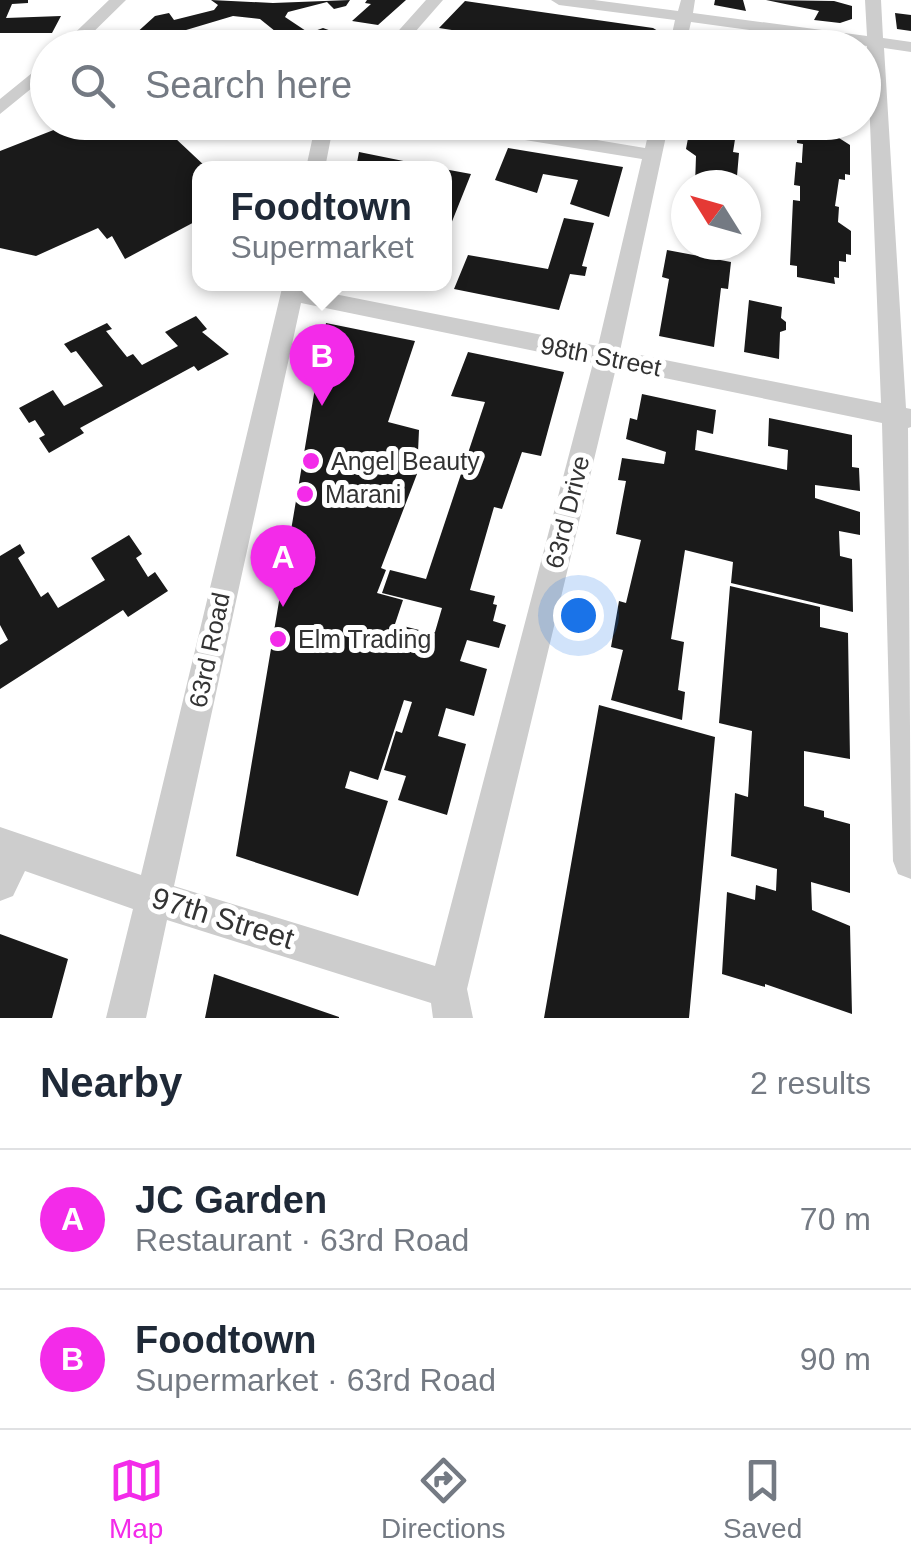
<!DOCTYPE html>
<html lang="en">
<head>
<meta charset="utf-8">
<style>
	:root { --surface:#fff; --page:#f2f2f3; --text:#1f2937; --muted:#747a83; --line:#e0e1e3; --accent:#f32be9 }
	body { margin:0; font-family:Helvetica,sans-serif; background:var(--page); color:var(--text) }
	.compass { position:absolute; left:671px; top:170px; width:90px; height:90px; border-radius:50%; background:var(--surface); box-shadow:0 2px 8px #0004; rotate:307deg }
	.you { position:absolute; left:578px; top:615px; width:35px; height:35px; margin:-25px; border:8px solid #fff; border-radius:50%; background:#1a73e8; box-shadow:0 0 0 15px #1a73e833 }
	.badge { display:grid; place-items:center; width:65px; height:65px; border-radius:50%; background:var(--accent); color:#fff; font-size:32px; font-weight:700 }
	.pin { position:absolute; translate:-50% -82px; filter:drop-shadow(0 2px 5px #0008) }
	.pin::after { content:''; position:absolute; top:52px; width:35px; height:30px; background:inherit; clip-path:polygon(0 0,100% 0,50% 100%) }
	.popup { position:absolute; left:192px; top:161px; width:260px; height:130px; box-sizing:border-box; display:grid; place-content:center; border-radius:20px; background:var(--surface); filter:drop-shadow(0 2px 8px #0005); font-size:32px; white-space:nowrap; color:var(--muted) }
	.popup b { font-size:38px; color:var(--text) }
	.popup::after { content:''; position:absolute; left:50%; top:100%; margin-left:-20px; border:20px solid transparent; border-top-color:var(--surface) }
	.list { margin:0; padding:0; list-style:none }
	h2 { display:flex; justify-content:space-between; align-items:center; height:130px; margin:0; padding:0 40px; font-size:42px }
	h2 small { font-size:32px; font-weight:400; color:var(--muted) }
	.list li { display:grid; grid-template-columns:65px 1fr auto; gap:30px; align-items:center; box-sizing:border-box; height:140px; padding:0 40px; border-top:2px solid var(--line) }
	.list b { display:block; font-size:38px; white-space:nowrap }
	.list p { margin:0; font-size:32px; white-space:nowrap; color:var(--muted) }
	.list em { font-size:32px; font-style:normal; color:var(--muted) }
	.icon { flex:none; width:55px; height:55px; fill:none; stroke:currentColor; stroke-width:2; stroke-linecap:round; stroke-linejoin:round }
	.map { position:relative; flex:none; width:911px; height:1018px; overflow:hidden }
	.search { position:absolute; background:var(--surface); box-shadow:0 2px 8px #0004; left:30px; right:30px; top:30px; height:110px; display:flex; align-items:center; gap:25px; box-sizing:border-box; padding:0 35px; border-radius:55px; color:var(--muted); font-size:38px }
	.sheet { height:410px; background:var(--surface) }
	nav { display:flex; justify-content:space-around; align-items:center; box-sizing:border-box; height:140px; border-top:2px solid var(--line); background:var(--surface); font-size:28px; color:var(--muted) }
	nav a { display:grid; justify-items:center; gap:5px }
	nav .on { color:var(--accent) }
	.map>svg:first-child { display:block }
	.building { fill:#1a1a1a }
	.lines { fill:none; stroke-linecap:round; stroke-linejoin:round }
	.minor { fill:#cdcdcd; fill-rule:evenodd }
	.poi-dot { fill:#f32be9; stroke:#fff; stroke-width:4 }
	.labels { text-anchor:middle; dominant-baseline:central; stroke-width:10; stroke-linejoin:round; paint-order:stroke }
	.street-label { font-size:25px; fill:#333; stroke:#fff }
	.poi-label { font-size:25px; fill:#333; stroke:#fff; text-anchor:start }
	.near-street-label { font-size:30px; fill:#333; stroke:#fff }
</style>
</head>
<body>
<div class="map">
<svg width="911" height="1018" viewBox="0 0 911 1018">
	<rect width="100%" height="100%" fill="#fff"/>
	<!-- building -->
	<path class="building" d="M0,0H28V3L12,4L6,18L61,16L52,33H0Z
		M211,0L273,3L350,0L346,6L334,9L327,2L288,12L285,17L309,33L323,28L337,33L330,48H296L260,19L233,16L166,36L162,41L133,36L155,16L169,13L174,20L214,10L218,5Z
		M367,0H406L378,25L352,21L371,4L365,3Z
		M715,0H743L746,11L714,5Z
		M766,0L834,1L852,6V19L840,23L814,20L819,11Z
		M465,1L653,28L658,31L654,48H502L509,39L439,28Z
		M895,13L911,15V31L897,29Z
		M435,34L491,42L488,48H428Z
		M720,38L748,41L747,48H715Z
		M74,122H158L207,168H200V219L125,259L112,236L107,239L98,228L36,256L0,248V151Z
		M580,122H629L628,127L621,126L619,134L592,129Z
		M691,122H743L742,134L736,133L733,152L739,153L737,176L731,175L730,185H695L696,156L686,149Z
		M798,122H835L839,138L850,145V175L845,174V180L839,179L835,206L839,207L838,222L851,231V255L846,254V262L839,261V278L834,277L835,284L797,277V266L790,265L793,200L800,201V186L794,185L796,162L802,163V159L803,144L797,143Z
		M508,148L623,167L609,217L570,204L578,180L543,174L537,193L495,180Z
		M359,152L433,167V168H356Z
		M444,169L471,174L445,239H444Z
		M678,194L686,195V225L678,224L679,218L674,217Z
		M564,218L594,223L582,266L587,267L585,276L570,274L559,310L454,289L468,255L548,269Z
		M667,250L731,262L728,289L721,288L714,347L659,336L669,279L662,277Z
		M749,300L782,307L781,318L786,322V330L780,332L779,359L744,352Z
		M196,316L207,329L202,332L229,354L198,371L194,366L80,428L84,433L49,453L39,438L45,435L35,420L29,423L19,408L53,390L64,406L103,386L76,351L71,353L64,344L107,323L112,329L106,331L127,357L133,354L142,365L178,346L165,332Z
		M326,323L415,341L388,422L419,430L417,474L381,568L386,570L377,593L403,600L395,624L427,632H435L442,608L382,593L390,570L426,579L485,402L451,396L468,352L564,372L541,456L522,452L502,509L494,507L470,590L495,596L493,604L497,605L493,621L506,625L499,648L467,640L460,661L487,669L474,716L446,708L438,736L466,744L447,815L398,800L406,776L384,770L396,731L402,733L412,702L404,700L378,780L350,771L345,788L388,801L358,896L236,856Z
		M642,394L716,410L713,434L697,430L695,450L787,470L788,450L768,446L769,418L852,435V467L859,468L860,491L815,485V498L860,512V535L839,531L840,556L852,559L853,612L731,583L733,562L685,550L671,639L684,642L678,690L685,692L682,720L611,700L623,650L611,647L619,601L626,603L641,540L616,534L626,481L618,480L622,458L664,464L666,452L626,439L630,418L637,420Z
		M129,535L142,554L136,558L148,577L155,572L168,591L128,617L123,610L0,689V645L8,640L0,625V556L20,544L25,553L18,558L41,597L48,592L58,608L105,580L91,558Z
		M730,586L820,607V627L848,633L850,759L804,751V806L824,811V817L850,824V893L811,882L812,910L850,926L852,1014L765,984V987L722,974L727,892L755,900L756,885L776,891L777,869L731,856L735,793L748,797L752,731L719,723Z
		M599,705L715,737L689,1018H544Z
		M0,934L68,959L52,1018H0Z
		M214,974L339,1017V1018H205Z"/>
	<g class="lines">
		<!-- minor -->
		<path class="minor" d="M109,0H126L77,48H59Z
			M426,0H443L401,48H383Z
			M551,0H594L678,11L681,0H695L693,13L867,36L865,0H881L883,38L911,42V52L884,48L906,408L911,409V427L908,428L911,879L898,874L893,861L882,423L616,368L467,989L473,1018H433L431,1003L167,920L146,1018H106L133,909L25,871L13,896L0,901V827L141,875L283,284H305L304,288L598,346L642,159L451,128L442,122H488L645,148L651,122H669L620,351L881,403L867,46L691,22L685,48H669L675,20L559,5ZM301,303L593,363L435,966L174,886Z
			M48,60V75L0,114V99Z
			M316,122H334L325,168H306Z"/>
	</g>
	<!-- markers -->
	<g class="poi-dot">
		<circle cx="311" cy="461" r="10"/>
		<circle cx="305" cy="494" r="10"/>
		<circle cx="278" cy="639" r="10"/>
	</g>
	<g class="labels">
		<!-- street labels -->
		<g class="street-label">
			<text transform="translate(601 356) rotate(11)">98th Street</text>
			<text transform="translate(567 512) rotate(-76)">63rd Drive</text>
			<text transform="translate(209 650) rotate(-78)">63rd Road</text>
		</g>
		<!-- poi labels -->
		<g class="poi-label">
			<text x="331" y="461">Angel Beauty</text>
			<text x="325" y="494">Marani</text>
			<text x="298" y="639">Elm Trading</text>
		</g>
		<!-- near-street labels -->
		<g class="near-street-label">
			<text transform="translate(223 918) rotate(17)">97th Street</text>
		</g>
	</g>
</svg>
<svg class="compass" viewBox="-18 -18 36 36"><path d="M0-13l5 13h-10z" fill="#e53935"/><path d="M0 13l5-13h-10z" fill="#747a83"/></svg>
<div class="you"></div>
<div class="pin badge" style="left:283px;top:607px">A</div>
<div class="pin badge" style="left:322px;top:406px">B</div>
<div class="popup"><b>Foodtown</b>Supermarket</div>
<div class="search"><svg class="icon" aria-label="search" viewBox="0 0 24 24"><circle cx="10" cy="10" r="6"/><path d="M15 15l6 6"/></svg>Search here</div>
</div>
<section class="sheet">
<h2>Nearby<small>2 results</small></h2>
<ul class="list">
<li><span class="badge">A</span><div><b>JC Garden</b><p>Restaurant · 63rd Road</p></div><em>70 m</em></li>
<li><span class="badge">B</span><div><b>Foodtown</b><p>Supermarket · 63rd Road</p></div><em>90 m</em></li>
</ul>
</section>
<nav>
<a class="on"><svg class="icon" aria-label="map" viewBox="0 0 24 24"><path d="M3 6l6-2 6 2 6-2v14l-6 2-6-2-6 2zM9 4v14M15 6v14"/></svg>Map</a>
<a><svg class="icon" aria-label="directions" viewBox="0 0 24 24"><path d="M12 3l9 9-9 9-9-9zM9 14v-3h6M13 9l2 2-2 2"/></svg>Directions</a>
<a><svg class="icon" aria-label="saved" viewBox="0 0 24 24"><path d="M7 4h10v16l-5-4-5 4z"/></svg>Saved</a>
</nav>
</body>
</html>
